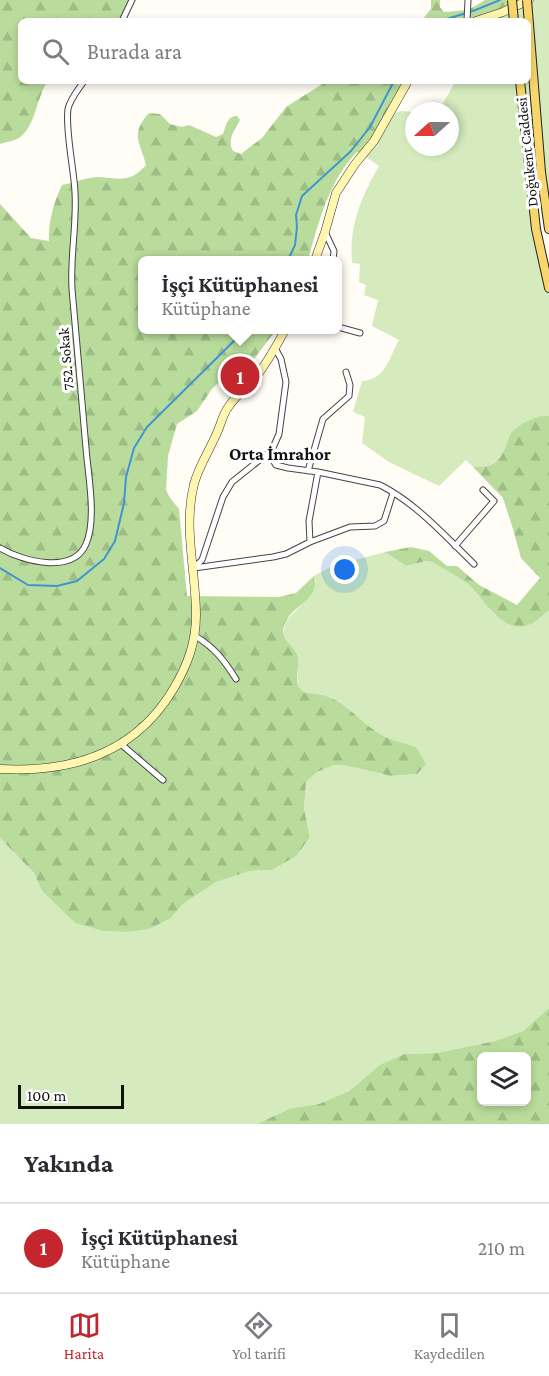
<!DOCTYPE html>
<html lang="tr">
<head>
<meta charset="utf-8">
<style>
	:root { --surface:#fff; --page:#f7f7f7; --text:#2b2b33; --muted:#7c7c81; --line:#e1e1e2; --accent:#c4262e }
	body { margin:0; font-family:"Crimson Pro",serif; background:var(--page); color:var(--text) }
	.controls { position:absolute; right:18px; bottom:18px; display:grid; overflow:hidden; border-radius:9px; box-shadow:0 3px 9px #0003 }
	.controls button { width:54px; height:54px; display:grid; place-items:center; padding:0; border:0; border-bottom:2px solid var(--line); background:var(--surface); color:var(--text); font:30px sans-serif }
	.compass { position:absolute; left:405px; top:102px; width:54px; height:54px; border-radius:50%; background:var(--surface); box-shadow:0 3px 9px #0003; rotate:249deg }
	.scale { position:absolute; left:18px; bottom:15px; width:106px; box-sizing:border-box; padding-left:6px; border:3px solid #111; border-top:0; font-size:16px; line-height:21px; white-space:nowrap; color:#111; -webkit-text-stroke:4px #fff; paint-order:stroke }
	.you { position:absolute; left:345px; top:570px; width:21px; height:21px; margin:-15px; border:4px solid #fff; border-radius:50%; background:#1a73e8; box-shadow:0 0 0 9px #1a73e833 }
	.badge { display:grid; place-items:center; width:39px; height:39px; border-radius:50%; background:var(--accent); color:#fff; font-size:20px; font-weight:700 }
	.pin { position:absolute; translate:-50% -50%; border:3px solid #fff; box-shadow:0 2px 6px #0006 }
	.popup { position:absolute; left:138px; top:256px; width:204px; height:78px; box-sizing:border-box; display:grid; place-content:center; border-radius:9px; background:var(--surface); filter:drop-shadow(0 2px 4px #0005); font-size:20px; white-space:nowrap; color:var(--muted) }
	.popup b { font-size:22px; color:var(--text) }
	.popup::after { content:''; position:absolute; left:50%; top:100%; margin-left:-12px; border:12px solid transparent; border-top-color:var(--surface) }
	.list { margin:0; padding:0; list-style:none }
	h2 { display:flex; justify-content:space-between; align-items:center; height:78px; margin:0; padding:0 24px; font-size:26px }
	h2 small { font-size:20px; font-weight:400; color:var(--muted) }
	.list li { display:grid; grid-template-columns:39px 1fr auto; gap:18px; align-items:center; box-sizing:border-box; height:90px; padding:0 24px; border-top:2px solid var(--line) }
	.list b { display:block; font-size:22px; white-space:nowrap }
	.list p { margin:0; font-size:20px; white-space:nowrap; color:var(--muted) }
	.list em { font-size:20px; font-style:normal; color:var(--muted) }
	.icon { flex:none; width:33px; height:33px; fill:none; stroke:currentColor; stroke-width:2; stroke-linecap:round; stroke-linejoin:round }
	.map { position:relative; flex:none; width:549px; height:1124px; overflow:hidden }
	.search { position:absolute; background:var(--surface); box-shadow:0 3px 9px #0003; left:18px; right:18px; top:18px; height:66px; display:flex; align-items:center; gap:15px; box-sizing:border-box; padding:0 21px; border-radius:9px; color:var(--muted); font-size:22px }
	.sheet { height:168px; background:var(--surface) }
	nav { display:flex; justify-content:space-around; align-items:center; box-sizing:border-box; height:84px; border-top:2px solid var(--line); background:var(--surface); font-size:16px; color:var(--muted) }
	nav a { display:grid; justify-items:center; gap:3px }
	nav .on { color:var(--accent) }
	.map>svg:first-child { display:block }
	.grass { fill:#d5ebbd }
	.forest { fill:url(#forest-firs); fill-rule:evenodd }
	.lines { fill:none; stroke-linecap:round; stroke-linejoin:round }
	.stream { stroke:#3f96cf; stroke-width:2 }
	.street-casing { stroke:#444; stroke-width:7 }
	.secondary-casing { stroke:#333; stroke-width:9 }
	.primary-casing { stroke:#222; stroke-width:10 }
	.street { stroke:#fff; stroke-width:5 }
	.secondary { stroke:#fff6b0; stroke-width:8 }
	.primary { stroke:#f9d66b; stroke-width:8 }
	.primary-bridge-casing { stroke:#222; stroke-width:10; stroke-linecap:butt }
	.primary-bridge { stroke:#f9d66b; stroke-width:8 }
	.labels { text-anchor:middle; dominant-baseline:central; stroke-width:6; stroke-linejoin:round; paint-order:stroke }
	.street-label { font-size:15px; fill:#111; stroke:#fff }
	.quarter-label { font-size:18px; font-weight:bold; fill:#111; stroke:#fff }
</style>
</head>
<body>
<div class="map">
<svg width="549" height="1124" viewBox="0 0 549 1124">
	<defs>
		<pattern id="forest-firs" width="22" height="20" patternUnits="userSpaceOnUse" patternTransform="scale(1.5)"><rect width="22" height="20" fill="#b9dc9c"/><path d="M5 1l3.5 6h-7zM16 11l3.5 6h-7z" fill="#9ebc85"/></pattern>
	</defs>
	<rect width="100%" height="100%" fill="#fffdf5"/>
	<!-- grass -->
	<path class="grass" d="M529,0H549V229L540,160H530L549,288V416C541,416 516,428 511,434C509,437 507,444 506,447C499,464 490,467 473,467L466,460L439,486L389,462L362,443L365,417L353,412L362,381C386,379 388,360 399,340L372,326L378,300L364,295L366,285L359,282L360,264L352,263C349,226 361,197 379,166L363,155L386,118L400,111L414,112V147H450V111H431L442,105L454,84L453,81H528V21H476Z
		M385,552L406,566L426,561L432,562L464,580L475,590L495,615L528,626L549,611V1008L523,1031L495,1041L437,1053L405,1054L381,1064L349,1091L319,1104L291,1108L257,1124H0V838L34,873L42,891L75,923L102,931L126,932L171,918L183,904L216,882L249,871L272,870L310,837L304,809L306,782L317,772L334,765H344L391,776L417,774L416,747C404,743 388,740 377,732C350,714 341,693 305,693L298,686V660L296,652L285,641L283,635L286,621L304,602L316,582L314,576L332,566Z"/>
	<!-- forest -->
	<path class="forest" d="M0,0H132L122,21H21V81H48C36,98 36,126 19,138C14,141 5,142 0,144Z
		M431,0H440V7L444,12L468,10L485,0H529L476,21H421L431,9Z
		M327,81H408L363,155L357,152C328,182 319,222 308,260H142V330H276L254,359L227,374L212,389L197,411L177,424L168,456L166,490L170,498L179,509L187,596L279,597L296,593L314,576C321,598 294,605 286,621C276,642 296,643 298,658C299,667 296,676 298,686L305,693C341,693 350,714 377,732C388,740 404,743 416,747L426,764L417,774L391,776L344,765H334L317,772L306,782L304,809L310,837L296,856L272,870L249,871L216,882L183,904L171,918L149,929L126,932L102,931L75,923L42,891L34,873L0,838V204L31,238L49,241C48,222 54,202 62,185C74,183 87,177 99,177C121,178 129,184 146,165C141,143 129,135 149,113L160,114L170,124L182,127L189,125L216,137L223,134C226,126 227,116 237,116L240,120C234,130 227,141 233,151L241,154L262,138L286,107Z
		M542,416H549V611C542,615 533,625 526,626C496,631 484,594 464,581C454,574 442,568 432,562L426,561L406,566L385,552L411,547L429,551L447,566H457L479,585L517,605L540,578L521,558L513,529L503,498L473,467C492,467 499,464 506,446C508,441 509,436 512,432C521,423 531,419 542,416Z
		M549,1008V1124H257L291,1108L319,1104L349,1091L381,1064L405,1054L437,1053L495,1041L523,1031ZM482,1056H526V1102H482Z"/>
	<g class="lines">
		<!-- stream -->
		<path class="stream" d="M440,21L473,11L500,0
			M288,260L295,245L297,227L296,215L302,196L351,151L370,127L394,81
			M0,568L28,585L57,586L77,581L104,559L115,541L124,503L126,477L134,448L147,427L245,330"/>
		<!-- street casing -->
		<g class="street-casing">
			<path id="street" d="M122,21L132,0
				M467,21L468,0
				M325,232L334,251L333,260
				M338,327L360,333
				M268,453L276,465L288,468L318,472L380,485C416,503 445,536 474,564
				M308,471L323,419L349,396L350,385L346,372
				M310,542L309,521L318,472
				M455,546L494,501L483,490
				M0,548C22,561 73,575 86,544C97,519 88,475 86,448C81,395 77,342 72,289C70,257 77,224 75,192C74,170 65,129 68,109C70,99 78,90 84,81
				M193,568L202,560L223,497L232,482L272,450L279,434L286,382L281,359L275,348
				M194,568L273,557L286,554L310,542L350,527L375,526L384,521L393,493
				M195,636C214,647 224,660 236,679
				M122,745L163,780"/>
		</g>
		<!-- secondary casing -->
		<g class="secondary-casing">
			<path id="secondary" d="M476,21L503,12L529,0
				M315,260L325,232L336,193L355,164L374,141L408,81
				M0,769C73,773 136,753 174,688C188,664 196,642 196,615C196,571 183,528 194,484C199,466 209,451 216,435C221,425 222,415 229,406C235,396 246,389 254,380C266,364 276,347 285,330"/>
		</g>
		<!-- primary casing -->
		<g class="primary-casing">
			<path id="primary" d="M520,81L536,229L549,288
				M541,172L549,229"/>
		</g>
		<!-- street -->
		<use href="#street" class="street"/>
		<!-- secondary -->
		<use href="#secondary" class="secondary"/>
		<!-- primary -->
		<use href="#primary" class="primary"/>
		<!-- primary-bridge casing -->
		<g class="primary-bridge-casing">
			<path id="primary-bridge" d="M512,0L514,21
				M527,0L541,172"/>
		</g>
		<!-- primary-bridge -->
		<use href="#primary-bridge" class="primary-bridge"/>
	</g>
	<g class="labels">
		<!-- street labels -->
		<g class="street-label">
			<text transform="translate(527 152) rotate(-96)">Doğukent Caddesi</text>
			<text transform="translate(66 359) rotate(-95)">752. Sokak</text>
		</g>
		<!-- quarter labels -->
		<g class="quarter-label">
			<text x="280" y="454">Orta İmrahor</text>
		</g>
	</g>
</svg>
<div class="controls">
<button><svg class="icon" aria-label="layers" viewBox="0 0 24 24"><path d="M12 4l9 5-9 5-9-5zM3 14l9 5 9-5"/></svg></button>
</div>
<svg class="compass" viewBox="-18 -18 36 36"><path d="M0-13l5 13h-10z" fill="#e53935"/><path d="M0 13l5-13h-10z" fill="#7c7c81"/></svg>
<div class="scale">100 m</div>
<div class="you"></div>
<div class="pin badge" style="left:240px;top:376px">1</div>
<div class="popup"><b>İşçi Kütüphanesi</b>Kütüphane</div>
<div class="search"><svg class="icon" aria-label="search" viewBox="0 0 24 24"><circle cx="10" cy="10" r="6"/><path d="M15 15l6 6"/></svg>Burada ara</div>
</div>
<section class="sheet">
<h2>Yakında<small></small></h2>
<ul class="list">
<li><span class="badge">1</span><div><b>İşçi Kütüphanesi</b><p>Kütüphane</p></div><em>210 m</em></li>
</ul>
</section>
<nav>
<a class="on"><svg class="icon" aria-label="map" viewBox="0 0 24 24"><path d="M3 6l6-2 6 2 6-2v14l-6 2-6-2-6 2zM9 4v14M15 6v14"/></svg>Harita</a>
<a><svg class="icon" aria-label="directions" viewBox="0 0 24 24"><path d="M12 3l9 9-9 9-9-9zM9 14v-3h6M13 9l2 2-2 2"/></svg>Yol tarifi</a>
<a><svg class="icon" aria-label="saved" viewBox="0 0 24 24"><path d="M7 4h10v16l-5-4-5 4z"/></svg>Kaydedilen</a>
</nav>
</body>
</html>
